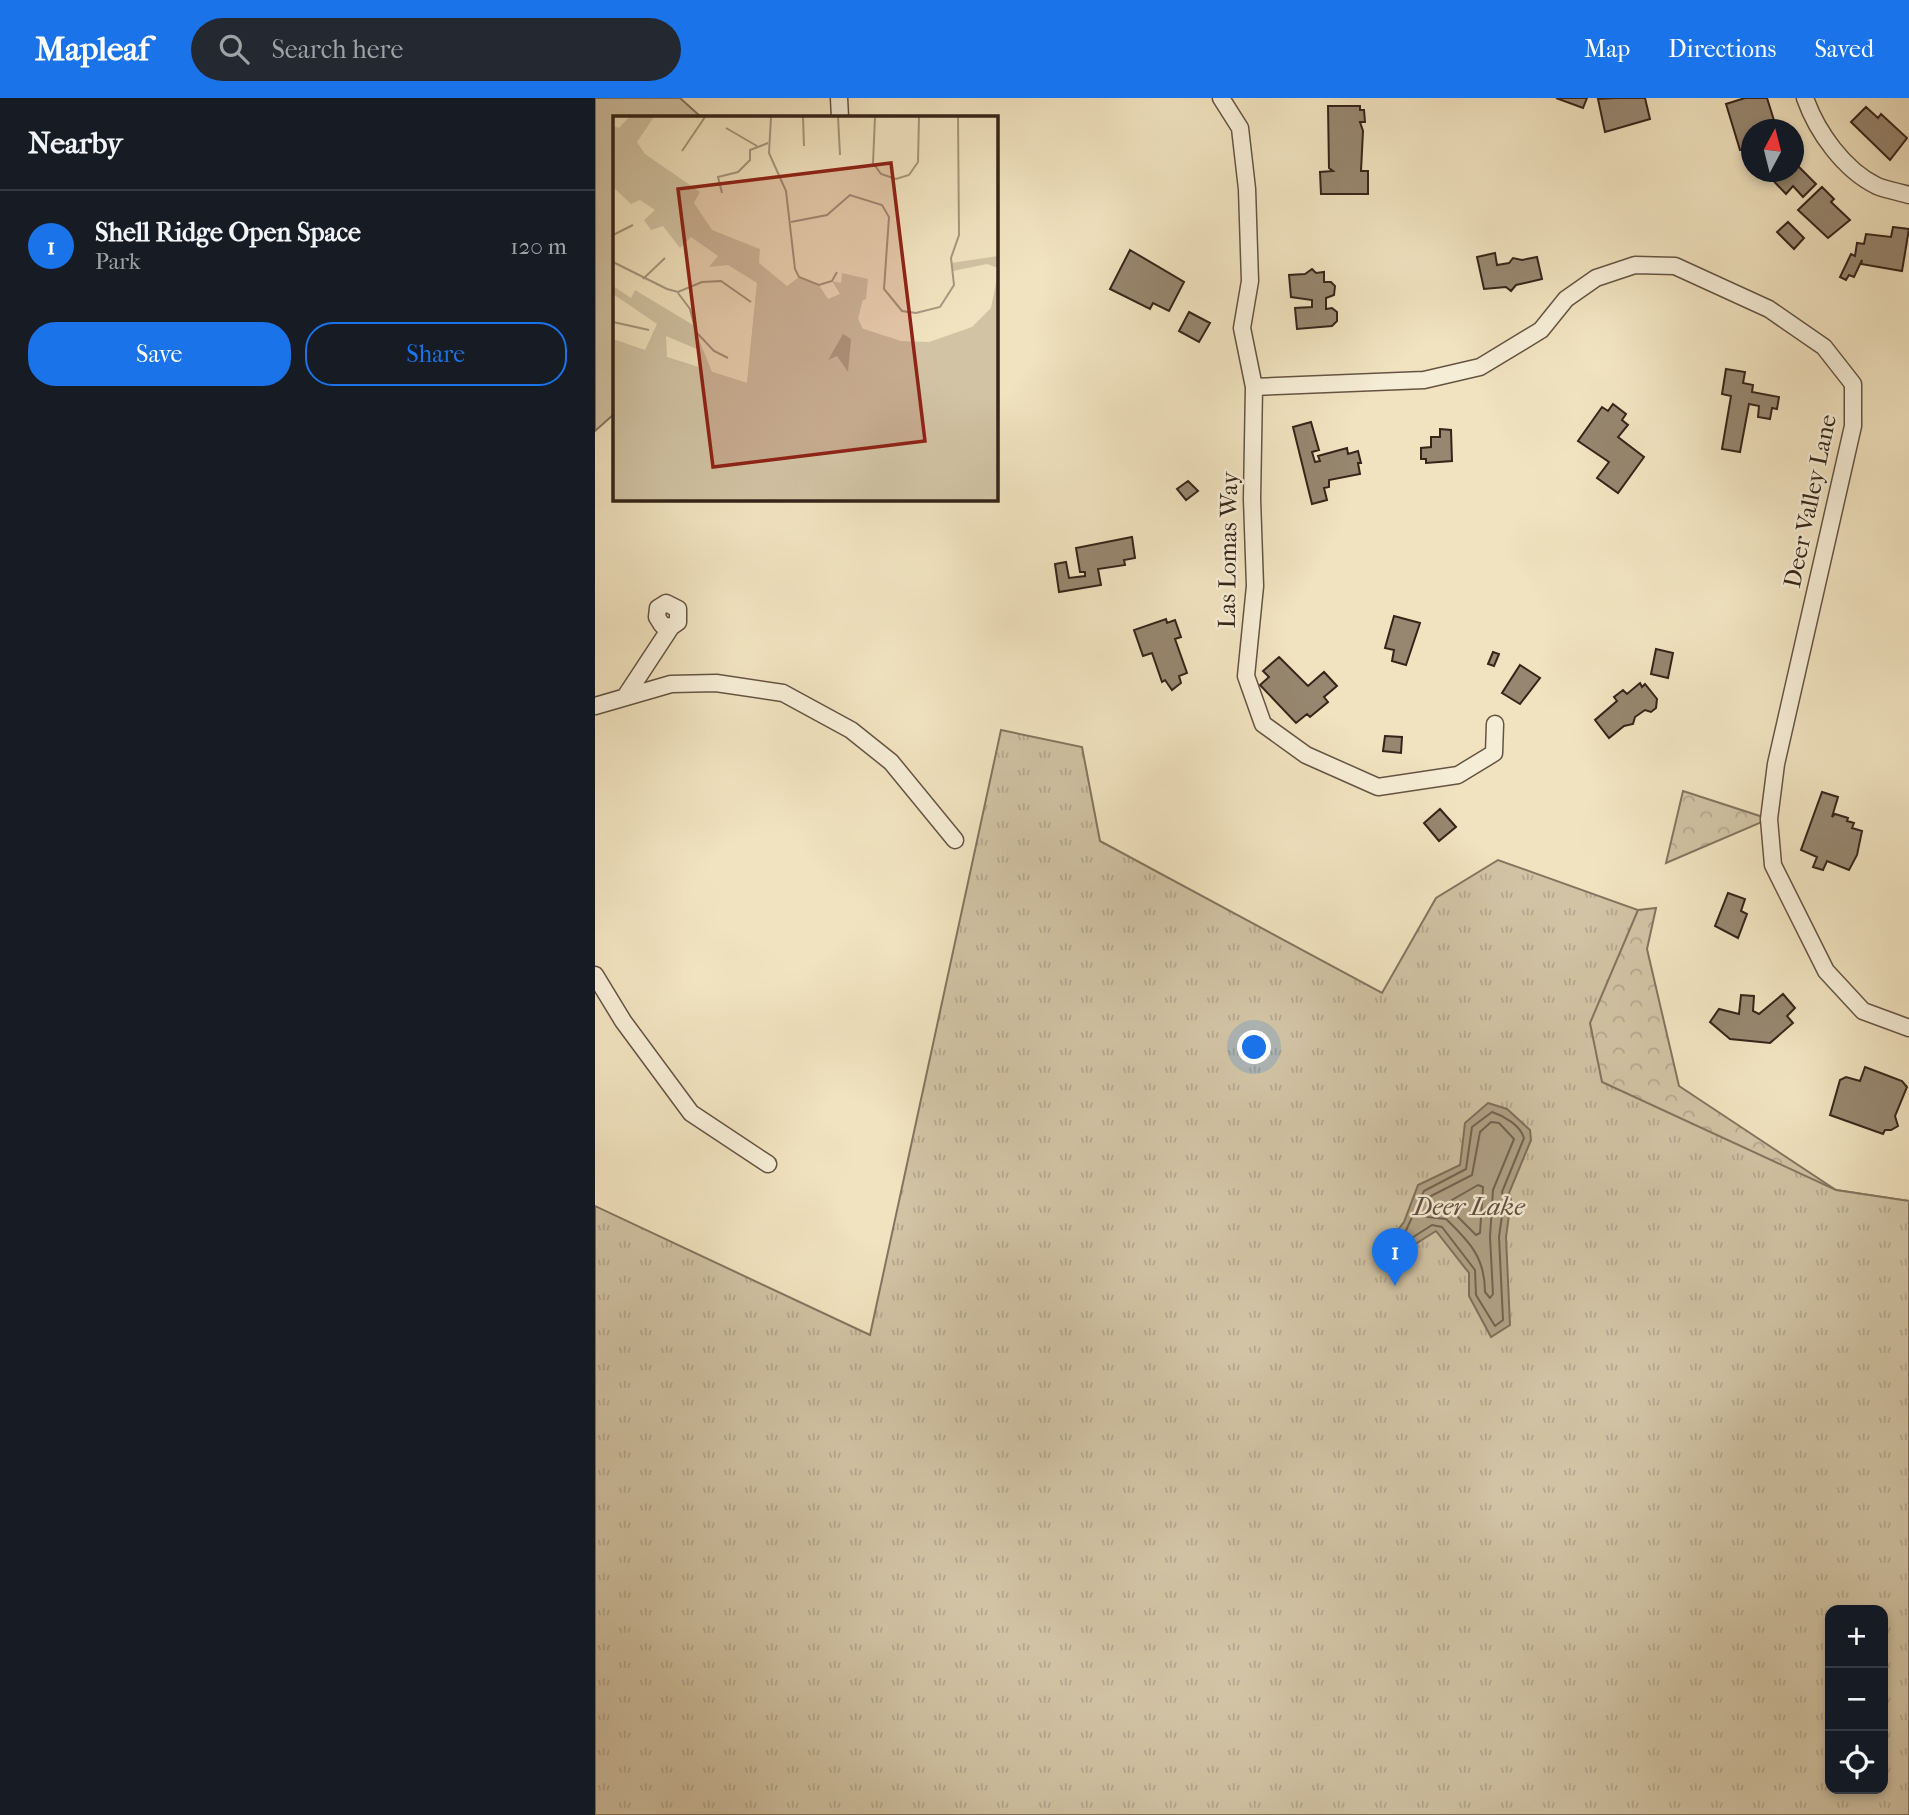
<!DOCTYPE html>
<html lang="en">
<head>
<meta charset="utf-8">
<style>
	:root { --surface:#171b24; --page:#242831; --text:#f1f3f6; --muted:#9ea1a6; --line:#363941; --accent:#1a73e8 }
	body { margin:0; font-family:"IM FELL French Canon",serif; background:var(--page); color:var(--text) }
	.controls { position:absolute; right:21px; bottom:21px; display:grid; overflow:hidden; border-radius:14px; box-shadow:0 4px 10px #0003 }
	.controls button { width:63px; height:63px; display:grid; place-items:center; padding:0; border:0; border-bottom:2px solid var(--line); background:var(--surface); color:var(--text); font:35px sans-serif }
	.compass { position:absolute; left:1146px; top:21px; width:63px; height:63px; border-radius:50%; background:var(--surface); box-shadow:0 4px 10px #0003; rotate:7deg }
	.you { position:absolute; left:660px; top:950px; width:24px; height:24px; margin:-18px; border:5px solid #fff; border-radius:50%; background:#1a73e8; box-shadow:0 0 0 10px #1a73e833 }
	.badge { display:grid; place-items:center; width:46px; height:46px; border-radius:50%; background:var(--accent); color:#fff; font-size:23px; font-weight:700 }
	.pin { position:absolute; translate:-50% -58px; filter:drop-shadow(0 2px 4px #0008) }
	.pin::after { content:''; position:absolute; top:37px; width:24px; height:21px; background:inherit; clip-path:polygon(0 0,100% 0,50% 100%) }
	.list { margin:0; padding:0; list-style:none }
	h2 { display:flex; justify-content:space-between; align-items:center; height:91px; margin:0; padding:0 28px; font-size:30px }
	h2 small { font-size:23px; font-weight:400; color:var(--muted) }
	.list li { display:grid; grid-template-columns:46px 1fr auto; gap:21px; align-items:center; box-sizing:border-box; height:112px; padding:0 28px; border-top:2px solid var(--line) }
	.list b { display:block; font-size:26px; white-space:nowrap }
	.list p { margin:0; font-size:23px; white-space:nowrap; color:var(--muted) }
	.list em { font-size:23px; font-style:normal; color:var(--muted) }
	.actions { display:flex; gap:14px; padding:21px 28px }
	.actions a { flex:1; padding:16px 0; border:2px solid var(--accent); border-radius:28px; text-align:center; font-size:24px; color:var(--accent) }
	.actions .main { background:var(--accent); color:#fff }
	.icon { flex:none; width:38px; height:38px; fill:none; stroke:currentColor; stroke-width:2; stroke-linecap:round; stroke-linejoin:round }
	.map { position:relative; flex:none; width:1314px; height:1717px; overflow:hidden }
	header { display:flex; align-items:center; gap:42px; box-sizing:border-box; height:98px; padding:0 35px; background:var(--accent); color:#fff }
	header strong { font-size:33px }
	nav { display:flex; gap:38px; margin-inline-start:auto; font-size:24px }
	.search { width:490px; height:63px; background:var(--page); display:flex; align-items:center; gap:18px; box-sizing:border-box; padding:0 24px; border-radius:38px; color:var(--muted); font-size:26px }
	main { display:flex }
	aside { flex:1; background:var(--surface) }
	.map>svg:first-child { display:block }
	.green { fill:#d1c3a4; stroke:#84745e; stroke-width:2 }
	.forest { fill:url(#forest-crowns); stroke:#84745e; stroke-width:2 }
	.park { fill:url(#park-tufts); stroke:#84745e; stroke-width:2; fill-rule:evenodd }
	.water { fill:#b1a287; stroke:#80705b; stroke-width:2 }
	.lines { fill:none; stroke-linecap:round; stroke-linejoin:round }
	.shore { stroke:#746350; stroke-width:2 }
	.building { fill:#978770; stroke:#362419; stroke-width:2 }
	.minor-casing { stroke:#655443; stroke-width:19 }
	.minor { stroke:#f6edd6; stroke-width:16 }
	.labels { text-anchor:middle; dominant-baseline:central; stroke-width:5; stroke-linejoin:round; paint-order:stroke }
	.street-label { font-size:24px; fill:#362419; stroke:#f6edd6 }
	.water-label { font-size:26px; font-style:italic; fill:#615040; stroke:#f6edd6 }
	.inset-road { fill:none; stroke:#a6977d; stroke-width:2 }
	.view { fill:#8f2418; fill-opacity:0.15; stroke:#8f2418; stroke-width:3.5 }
	.inset-edge { fill:none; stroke:#362419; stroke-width:3.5 }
</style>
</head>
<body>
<header>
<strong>Mapleaf</strong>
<div class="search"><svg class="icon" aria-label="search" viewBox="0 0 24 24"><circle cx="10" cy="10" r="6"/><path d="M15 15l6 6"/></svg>Search here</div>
<nav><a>Map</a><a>Directions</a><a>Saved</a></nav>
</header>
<main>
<aside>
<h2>Nearby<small></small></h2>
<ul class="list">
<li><span class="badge">1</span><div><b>Shell Ridge Open Space</b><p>Park</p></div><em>120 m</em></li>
</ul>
<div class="actions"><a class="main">Save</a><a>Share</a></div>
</aside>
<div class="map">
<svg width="1314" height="1717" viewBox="0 0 1314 1717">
	<defs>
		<pattern id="forest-crowns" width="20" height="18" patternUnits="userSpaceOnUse" patternTransform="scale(1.75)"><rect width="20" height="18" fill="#d1c3a4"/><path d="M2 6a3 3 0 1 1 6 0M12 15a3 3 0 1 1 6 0" fill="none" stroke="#b4a78d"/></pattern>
		<pattern id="park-tufts" width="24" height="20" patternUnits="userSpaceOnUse" patternTransform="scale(1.75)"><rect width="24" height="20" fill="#d1c3a4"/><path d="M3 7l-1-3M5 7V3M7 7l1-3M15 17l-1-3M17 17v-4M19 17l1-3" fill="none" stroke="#b4a78d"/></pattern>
	</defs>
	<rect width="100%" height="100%" fill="#f1e3c0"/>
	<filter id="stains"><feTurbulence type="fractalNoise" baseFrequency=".00286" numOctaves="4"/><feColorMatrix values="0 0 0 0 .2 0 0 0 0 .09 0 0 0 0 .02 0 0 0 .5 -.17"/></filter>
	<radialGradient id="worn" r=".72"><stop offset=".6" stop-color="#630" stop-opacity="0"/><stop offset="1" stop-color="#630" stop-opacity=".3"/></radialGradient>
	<!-- green -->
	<path class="green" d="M0,0H85L106,19H19V316L0,333Z"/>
	<!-- forest -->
	<path class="forest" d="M1088,693L1174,721L1071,765Z
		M1061,810L1052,851L1084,988L1241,1092L1314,1103V1267L964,1024L866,865L1043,812Z"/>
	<!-- park -->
	<path class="park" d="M406,632L487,649L505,743L787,895L841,800L903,762L1043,812L995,925L1007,984L1241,1092L1314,1103V1717H0V1108L275,1237ZM1235,1512H1288V1691H1235Z"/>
	<!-- water -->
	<path class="water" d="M893,1005L912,1011L935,1032L936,1042L914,1095L916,1102L911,1139L915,1227L896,1239L874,1198V1175L841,1133L795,1162L785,1155L809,1124L823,1087L865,1067L870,1025Z"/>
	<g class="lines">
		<!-- shore -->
		<path class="shore" d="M897,1014C909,1018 925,1027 929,1040L907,1094L909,1103L904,1139L908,1222L900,1228L881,1197L880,1172L847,1129L837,1127L812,1143L808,1139L829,1093L871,1071L877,1029Z
			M896,1024L904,1025L919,1041L898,1092L895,1139L898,1196L895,1200L890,1194C890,1160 875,1144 851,1121L832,1119L830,1115L836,1098L877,1077L885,1034Z
			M883,1087L888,1089L885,1135L881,1137L850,1106Z"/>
	</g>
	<!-- building -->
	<path class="building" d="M961,0H992L988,10Z
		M1021,0H1050L1055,21L1010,34L1003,1Z
		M1150,0H1172L1182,32H1156V44L1151,45L1152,50L1145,52L1131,6Z
		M733,8H765V12H769L770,24H765L768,33L766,73H773V96H726L725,74L738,73L734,70Z
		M1271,9L1283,20L1286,16L1312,40L1295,62L1256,24Z
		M1198,63L1221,86L1208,99L1198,88L1191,96L1170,74H1198Z
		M1227,89L1239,101L1236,104L1255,122L1233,140L1203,112Z
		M1193,124L1209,140L1199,151L1182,134Z
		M1298,129L1314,131L1307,173L1266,166L1267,162L1259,179L1254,177L1251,182L1245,179L1256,156L1260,158L1262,145L1269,146L1271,136L1296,139Z
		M535,152L589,184L574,213L558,205L555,211L515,191Z
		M900,155L902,167L914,165L918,160L927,162L942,159L947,181L921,187L916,193L911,189L889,191L882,159Z
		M717,171L721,175L729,174V184H736L740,188L739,197L731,200V211L737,210L742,214V223L737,228L702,231L700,210L717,209V202L696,199L694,177L710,176Z
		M594,214L615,225L604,244L584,233Z
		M1131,271L1150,274L1148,285L1158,287L1157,294L1184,299L1182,311L1177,310L1175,321L1163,319L1164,308L1154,306L1145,354L1127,351L1136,298L1127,296Z
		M1018,306L1031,316L1027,322L1033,327L1023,339L1049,359L1023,395L1002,380L1014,364L983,343L1007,309L1013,313Z
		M716,324L724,352L717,354L720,364L725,363L723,358L752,350L753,356L763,353L766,365H763L765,376L734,382V389L729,390L732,402L717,406L698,329Z
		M845,331L856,332L857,363L831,365V361H826V350L836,349V339H845Z
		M593,383L603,393L591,402L582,391Z
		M537,439L540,460L529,462L530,467L503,471L506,487L464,494L460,466L471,464L474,480L490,478V474H485L481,450Z
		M799,518L825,525L811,567L797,563L799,552L790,550Z
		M571,521L572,525L580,522L586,539L580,541L592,575L584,578L586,585L577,592L570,582L567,584L557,555L548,558L539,532Z
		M1061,551L1078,555L1073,580L1056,576Z
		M898,554L904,556L899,568L893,566Z
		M684,559L713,588L729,574L742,588L729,599L733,604L715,619L712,616L701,625L665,587L674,579L668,573Z
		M925,567L945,580L925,606L907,595Z
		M1045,585L1047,589L1050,586L1062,601L1061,610L1056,614L1050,612L1040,619L1038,626L1029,628L1014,640L1000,622L1022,603L1019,599L1028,592L1032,596Z
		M790,638L807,639L806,655L788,653Z
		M1227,694L1243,699L1237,719L1240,716L1253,720L1252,723L1259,725L1257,730L1267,733L1262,757L1254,772L1232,763L1228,772L1218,769L1222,759L1206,752Z
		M845,711L861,729L844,743L829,725Z
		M1133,795L1150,801L1146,813L1152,816L1143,840L1120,828Z
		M1188,896L1200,910L1192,918L1198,925L1175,945L1135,941L1115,924L1124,911L1144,916L1146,897L1159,898L1158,913L1164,916Z
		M1270,969L1307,983L1312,989L1300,1018L1303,1028L1296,1032H1290L1288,1036L1235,1017L1245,982L1251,979L1265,983Z"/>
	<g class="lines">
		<!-- minor casing -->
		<g class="minor-casing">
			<path id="minor" d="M244,0L245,19
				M626,0L645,30L652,91L655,183L647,230L659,289L657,401L660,488L651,578L668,626L711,657L783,689L863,677L899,655L900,626
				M1210,0C1222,34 1249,72 1282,88C1292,92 1304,94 1314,97
				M659,289L829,282L885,269L946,232L971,201L1001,180L1040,167L1080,168L1174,211L1229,249L1258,286V328L1181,666L1174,721L1178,767L1231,873L1268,913L1314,930
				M30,599L76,529L83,524V511L71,505L63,510L62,519L67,527L76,529
				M0,608L76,586L121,585L188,595L256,632L296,664L360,742
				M0,877L28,923L96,1015L173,1066"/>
		</g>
		<!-- minor -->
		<use href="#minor" class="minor"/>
	</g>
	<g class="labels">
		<!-- street labels -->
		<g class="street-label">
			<text transform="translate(1215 403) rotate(-78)">Deer Valley Lane</text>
			<text transform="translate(633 452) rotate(-89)">Las Lomas Way</text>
		</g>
		<!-- water labels -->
		<g class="water-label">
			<text x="874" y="1108">Deer Lake</text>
		</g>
	</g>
	<!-- overview -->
	<g transform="translate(18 18)">
		<rect width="385" height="385" fill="#f1e3c0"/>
		<path d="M16,1H41L24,26L32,38L87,76L81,87L99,114L147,133L146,147L174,170L186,161L206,169L215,183L227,178L219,165L228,167L229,157L255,163L253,183L239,189L326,384H0V223L32,234L44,208L0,178V170L18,182L22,174L80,209L99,256L134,267L144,167L115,149L96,151L105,140L78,121L67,132L50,110L38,114L31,104L42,94L27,84L18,88L0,71V10L6,12ZM53,220L84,233L89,252L54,241Z" fill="#d1c3a4" fill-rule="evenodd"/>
		<path d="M385,140V152L374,148L340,155L338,147Z" fill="#d1c3a4"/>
		<path d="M385,157V384H0V224L134,267L144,167L157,168L162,183L210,202L217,185L227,178L250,183L245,203L248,212L288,225L316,226L359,211L378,192Z" fill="#d1c3a4"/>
		<path d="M230,218L238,223L235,256L224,240L215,244Z" fill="#b1a287"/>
		<path class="inset-road" d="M158,1L156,37L173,75L182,153L186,161L206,169L219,165L224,156M190,1L191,30M225,1L227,39M262,1L260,47L268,58L283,63L296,59L305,46L306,1M113,12L144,30M69,35L92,1M109,77L105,61L125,56L137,44V34L155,27M178,106L214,99L237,79L269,89L276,101L271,173L289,195L303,197L327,191L341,169L338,142L346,119L345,1M0,119L20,109M0,146L54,173L65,176L89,166L108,165L138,186M30,163L52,142M65,177L77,193L83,216L101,235L115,242M0,206L36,214"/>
		<path class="view" d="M278,47L312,325L100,351L65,73Z"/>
		<rect width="385" height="385" class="inset-edge"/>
	</g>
	<rect width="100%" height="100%" filter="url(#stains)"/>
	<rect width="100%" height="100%" fill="url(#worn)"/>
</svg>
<div class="controls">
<button>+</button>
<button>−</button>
<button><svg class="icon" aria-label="locate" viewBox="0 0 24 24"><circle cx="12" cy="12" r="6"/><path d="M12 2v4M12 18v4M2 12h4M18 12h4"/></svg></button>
</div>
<svg class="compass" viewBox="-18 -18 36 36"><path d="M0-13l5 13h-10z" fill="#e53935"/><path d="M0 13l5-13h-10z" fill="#9ea1a6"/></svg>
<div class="you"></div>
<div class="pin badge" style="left:800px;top:1188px">1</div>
</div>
</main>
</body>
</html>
